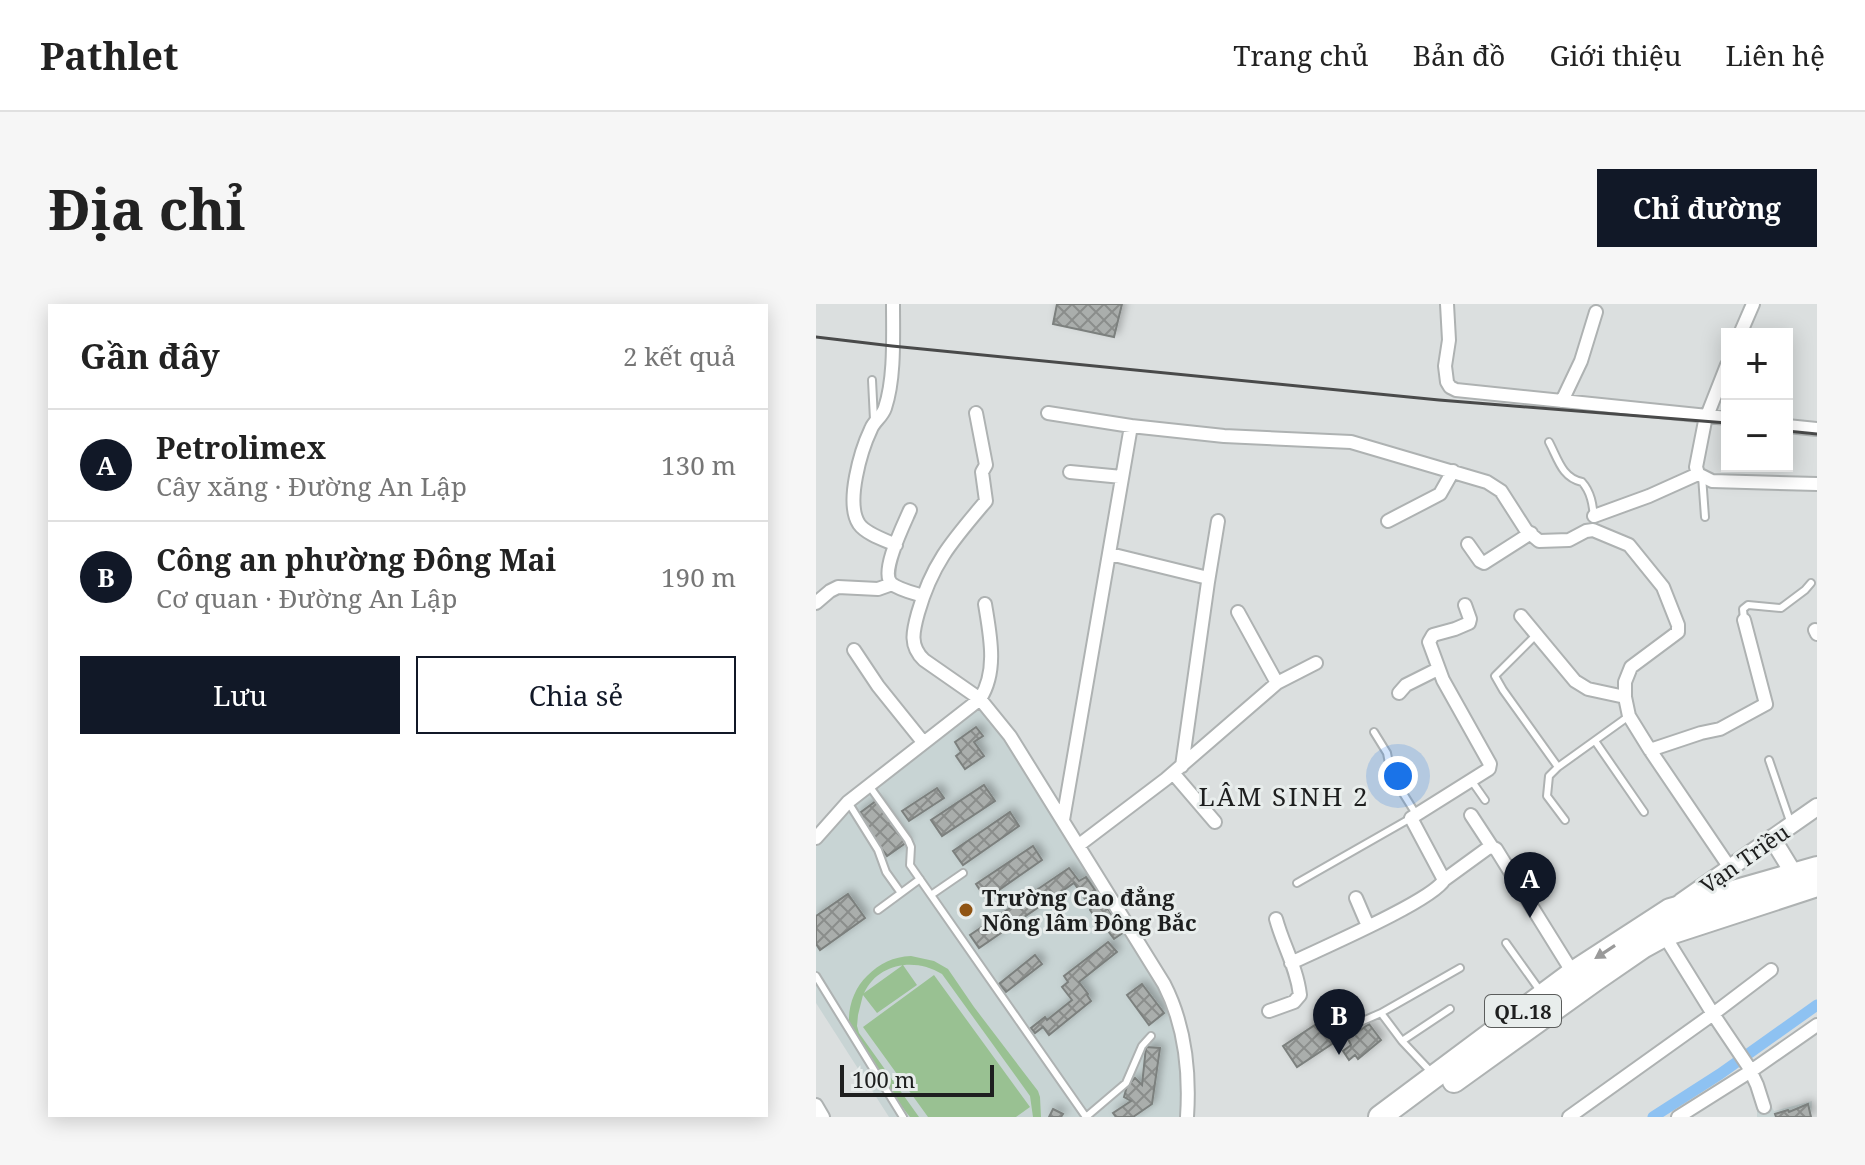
<!DOCTYPE html>
<html lang="vi">
<head>
<meta charset="utf-8">
<style>
	:root { --surface:#fff; --page:#f6f6f6; --text:#222; --muted:#767676; --line:#e0e0e0; --accent:#111827 }
	body { margin:0; font-family:"Noto Serif",serif; background:var(--page); color:var(--text) }
	.controls { position:absolute; right:24px; top:24px; display:grid; overflow:hidden; border-radius:0px; box-shadow:0 4px 20px #0003 }
	.controls button { width:72px; height:72px; display:grid; place-items:center; padding:0; border:0; border-bottom:2px solid var(--line); background:var(--surface); color:var(--text); font:40px sans-serif }
	.scale { position:absolute; left:24px; bottom:20px; width:154px; box-sizing:border-box; padding-left:8px; border:4px solid #1e1f1f; border-top:0; font-size:22px; line-height:28px; white-space:nowrap; color:#1e1f1f; -webkit-text-stroke:6px #e8edec; paint-order:stroke }
	.you { position:absolute; left:582px; top:472px; width:28px; height:28px; margin:-20px; border:6px solid #fff; border-radius:50%; background:#1a73e8; box-shadow:0 0 0 12px #1a73e833 }
	.badge { display:grid; place-items:center; width:52px; height:52px; border-radius:50%; background:var(--accent); color:#fff; font-size:26px; font-weight:700 }
	.pin { position:absolute; translate:-50% -66px; filter:drop-shadow(0 2px 4px #0008) }
	.pin::after { content:''; position:absolute; top:42px; width:28px; height:24px; background:inherit; clip-path:polygon(0 0,100% 0,50% 100%) }
	.list { margin:0; padding:0; list-style:none }
	h2 { display:flex; justify-content:space-between; align-items:center; height:104px; margin:0; padding:0 32px; font-size:34px }
	h2 small { font-size:26px; font-weight:400; color:var(--muted) }
	.list li { display:grid; grid-template-columns:52px 1fr auto; gap:24px; align-items:center; box-sizing:border-box; height:112px; padding:0 32px; border-top:2px solid var(--line) }
	.list b { display:block; font-size:30px; white-space:nowrap }
	.list p { margin:0; font-size:26px; white-space:nowrap; color:var(--muted) }
	.list em { font-size:26px; font-style:normal; color:var(--muted) }
	.actions { display:flex; gap:16px; padding:24px 32px }
	.actions a { flex:1; padding:18px 0; border:2px solid var(--accent); border-radius:0px; text-align:center; font-size:28px; color:var(--accent) }
	.actions .main { background:var(--accent); color:#fff }
	.map { position:relative; flex:none; width:1001px; height:813px; overflow:hidden; border-radius:0px }
	header { display:flex; align-items:center; gap:48px; box-sizing:border-box; height:112px; padding:0 40px; background:var(--surface); border-bottom:2px solid var(--line) }
	header strong { font-size:38px }
	nav { display:flex; gap:44px; margin-inline-start:auto; font-size:28px }
	.intro { display:flex; align-items:center; justify-content:space-between; box-sizing:border-box; height:192px; padding:0 48px }
	h1 { margin:0; font-size:56px }
	.button { padding:20px 36px; border-radius:0px; background:var(--accent); color:#fff; font-size:28px; font-weight:700 }
	main { display:flex; gap:48px; padding:0 48px }
	aside { flex:1; background:var(--surface); border-radius:0px; box-shadow:0 4px 20px #0003 }
	.map>svg:first-child { display:block }
	.built { fill:#c8d4d4 }
	.pitch { fill:#99c192 }
	.lines { fill:none; stroke-linecap:round; stroke-linejoin:round }
	.canal { stroke:#8ec2f2; stroke-width:11 }
	.building { fill:url(#building-cross-hatch); stroke:#7c807e; stroke-width:2; filter:url(#shadow) }
	.lane-casing { stroke:#aeb2b2; stroke-width:10 }
	.street-casing { stroke:#aeb2b2; stroke-width:16 }
	.secondary-casing { stroke:#aeb2b2; stroke-width:20 }
	.highway-casing { stroke:#aeb2b2; stroke-width:26 }
	.lane { stroke:#fff; stroke-width:6 }
	.street { stroke:#fff; stroke-width:12 }
	.secondary { stroke:#fff; stroke-width:16 }
	.highway { stroke:#fff; stroke-width:22 }
	.rail { stroke:#494a4a; stroke-width:3 }
	.oneway { fill:#9a9a9a }
	.poi-dot { fill:#905413; stroke:#e8edec; stroke-width:3 }
	.labels { text-anchor:middle; dominant-baseline:central; stroke-width:6; stroke-linejoin:round; paint-order:stroke }
	.shield { fill:#e8edec; stroke:#5b5d5c; stroke-width:2 }
	.shield-label { font-size:20px; font-weight:bold; fill:#1e1f1f }
	.street-label { font-size:22px; fill:#1e1f1f; stroke:#e8edec }
	.poi-label { font-size:22px; font-weight:bold; fill:#1e1f1f; stroke:#e8edec; text-anchor:start }
	.quarter-label { font-size:26px; letter-spacing:2px; fill:#1e1f1f; stroke:#e8edec }
</style>
</head>
<body>
<header>
<strong>Pathlet</strong>
<nav><a>Trang chủ</a><a>Bản đồ</a><a>Giới thiệu</a><a>Liên hệ</a></nav>
</header>
<div class="intro"><h1>Địa chỉ</h1><a class="button">Chỉ đường</a></div>
<main>
<aside>
<h2>Gần đây<small>2 kết quả</small></h2>
<ul class="list">
<li><span class="badge">A</span><div><b>Petrolimex</b><p>Cây xăng · Đường An Lập</p></div><em>130 m</em></li>
<li><span class="badge">B</span><div><b>Công an phường Đông Mai</b><p>Cơ quan · Đường An Lập</p></div><em>190 m</em></li>
</ul>
<div class="actions"><a class="main">Lưu</a><a>Chia sẻ</a></div>
</aside>
<div class="map">
<svg width="1001" height="813" viewBox="0 0 1001 813">
	<defs>
		<pattern id="building-cross-hatch" width="8" height="8" patternUnits="userSpaceOnUse" patternTransform="scale(2)"><rect width="8" height="8" fill="#aaaeac"/><path d="M0 0l8 8M0 8l8-8" fill="none" stroke="#8a8d8b"/></pattern>
		<filter id="shadow"><feDropShadow dx="4" dy="-4" stdDeviation="4" flood-color="#0004"/></filter>
	</defs>
	<rect width="100%" height="100%" fill="#dbdfdf"/>
	<!-- built -->
	<path class="built" d="M167,399L338,668L357,716L369,799L365,813H73L0,699V543L28,507Z
		M996,797L995,813H941V806L955,801L958,807Z"/>
	<!-- pitch -->
	<path class="pitch" d="M95,652L118,657L132,665L158,703L222,787L224,793L225,813H217L214,792L126,670C99,653 62,659 48,689L87,661L101,681L61,709L47,691L42,711L41,722L43,729L103,813H94C79,793 38,746 34,724C30,707 38,684 51,672C64,659 77,653 95,652Z
		M118,671L214,803L200,813H112L47,723Z"/>
	<g class="lines">
		<!-- canal -->
		<path class="canal" d="M837,813L904,770L1001,701"/>
	</g>
	<!-- building -->
	<path class="building" d="M241,0H306L298,33L237,20Z
		M160,423L167,432L158,438L168,452L149,465L140,452L145,448L139,438Z
		M168,481L179,497L126,532L115,516Z
		M121,484L128,494L93,517L86,507Z
		M60,497L91,538L71,552L41,511Z
		M194,508L203,522L147,561L137,547Z
		M217,542L226,556L170,595L160,580Z
		M253,564L263,577L270,573L308,628L298,635L286,619L284,620L274,606L275,604L258,579L163,644L154,631Z
		M32,590L49,614L4,646L0,640V612Z
		M292,638L301,648L263,678L272,690L271,691L275,697L233,731L227,723L219,729L215,724L229,713L231,716L256,696L246,683L252,678L248,672Z
		M219,651L226,660L190,688L183,680Z
		M326,680L348,709L333,721L311,691Z
		M505,717L519,738L481,763L467,742Z
		M553,720L565,736L542,755L539,751L533,756L527,747L535,741L532,735Z
		M330,743L344,744L336,800L317,813H300L297,809L315,797L308,793L311,782L319,774L326,781Z
		M992,800L995,813H960L959,810L972,806L973,808Z
		M237,805L247,810L245,813H233Z"/>
	<g class="lines">
		<!-- lane casing -->
		<g class="lane-casing">
			<path id="lane" d="M56,76L58,116
				M733,138C742,155 746,174 766,178C775,188 777,201 778,214
				M886,172L889,213
				M928,316L927,305L932,301L965,304L989,286L995,279
				M720,331L679,372L687,386L742,463
				M558,428L571,449L575,470L600,510
				M779,437L828,508
				M953,456L975,520
				M655,476L669,496
				M54,483L92,536L95,543L94,561L270,813L310,779L326,742L335,732
				M32,498L62,546L70,568L85,589
				M749,516L731,492L733,472L742,463L813,412
				M481,579L595,514
				M115,591L147,569
				M62,606L104,575
				M690,639L725,688
				M0,672L87,813
				M512,698L533,723L565,709L586,737L617,770
				M565,709L644,664
				M586,737L634,705"/>
		</g>
		<!-- street casing -->
		<g class="street-casing">
			<path id="street" d="M77,0C77,32 79,74 69,104C66,113 58,117 55,125C45,146 29,199 43,220C50,230 69,236 80,241
				M631,0L633,36L629,62L631,78L634,83L640,86L911,114
				M924,30L937,0
				M911,61L889,117L880,163L882,170L896,177L1001,180
				M746,97L765,57L780,8
				M160,109L170,161L166,168L170,197C137,236 116,259 102,309C97,327 93,342 108,356L164,395L194,432L348,680C369,721 374,768 371,813
				M232,109L315,122L408,132L535,138L671,178L685,187L710,226L723,237L753,236L770,227L777,226L813,241L847,283L862,321V328L815,363L809,378V393L813,412L834,446L914,564
				M971,122L1001,125
				M254,168L306,173
				M94,206C88,220 63,270 76,280C84,286 98,289 107,292
				M778,212L833,192L882,170
				M572,217L624,190L637,167
				M652,240L664,257L668,259L715,229
				M294,250L392,274
				M0,299L14,287L22,283L62,285L76,280
				M422,308L461,379
				M705,312L759,377L772,385L809,393
				M999,326L1001,330
				M38,346L62,382L107,438
				M583,389L590,381L622,365
				M834,446L885,429L904,425L950,400L928,316
				M366,462L392,278L402,217
				M357,469L399,518
				M655,511L676,543
				M247,516L315,122
				M0,534L32,498L164,395C182,367 174,331 169,300
				M263,541L350,475L461,379L500,359
				M628,576L672,544L676,543L680,545L757,669
				M540,594L552,622
				M848,631L897,710L932,762L941,781L948,803
				M475,659C504,645 616,597 628,576L595,514L673,465L674,460L627,376L613,338L617,331L639,325L653,319L654,315L649,301
				M453,707L478,698L484,691C481,664 467,641 460,615
				M0,801L7,813
				M753,813L897,710L955,666
				M862,813L935,767L1001,721"/>
		</g>
		<!-- secondary casing -->
		<g class="secondary-casing">
			<path id="secondary" d="M956,534L978,570
				M865,598L1001,503"/>
		</g>
		<!-- highway casing -->
		<g class="highway-casing">
			<path id="highway" d="M638,777L780,675L828,642L848,631L1001,581
				M564,813L757,669L854,606L1001,564"/>
		</g>
		<!-- lane -->
		<use href="#lane" class="lane"/>
		<!-- street -->
		<use href="#street" class="street"/>
		<!-- secondary -->
		<use href="#secondary" class="secondary"/>
		<!-- highway -->
		<use href="#highway" class="highway"/>
		<!-- rail -->
		<path class="rail" d="M0,33L76,42L623,96L911,119
			M971,127L1001,130"/>
	</g>
	<!-- one-way arrows -->
	<defs><path id="oneway-solid" d="M-6-.8H1V-3.2L6.5 0L1 3.2V.8H-6Z" transform="scale(2)"/></defs>
	<use class="oneway" href="#oneway-solid" transform="translate(789 648) rotate(147)"/>
	<!-- markers -->
	<circle class="poi-dot" cx="150" cy="606" r="8"/>
	<g class="labels">
		<!-- shield labels -->
		<rect class="shield" x="669" y="691" width="76" height="32" rx="6"/>
		<g class="shield-label">
			<text x="707" y="707">QL.18</text>
		</g>
		<!-- street labels -->
		<g class="street-label">
			<text transform="translate(928 554) rotate(-35)">Vạn Triều</text>
		</g>
		<!-- poi labels -->
		<g class="poi-label">
			<text x="166" y="593">Trường Cao đẳng<tspan x="166" dy="25">Nông lâm Đông Bắc</tspan></text>
		</g>
		<!-- quarter labels -->
		<g class="quarter-label">
			<text x="468" y="492">LÂM SINH 2</text>
		</g>
	</g>
</svg>
<div class="controls">
<button>+</button>
<button>−</button>
</div>
<div class="scale">100 m</div>
<div class="you"></div>
<div class="pin badge" style="left:714px;top:614px">A</div>
<div class="pin badge" style="left:523px;top:751px">B</div>
</div>
</main>
</body>
</html>
